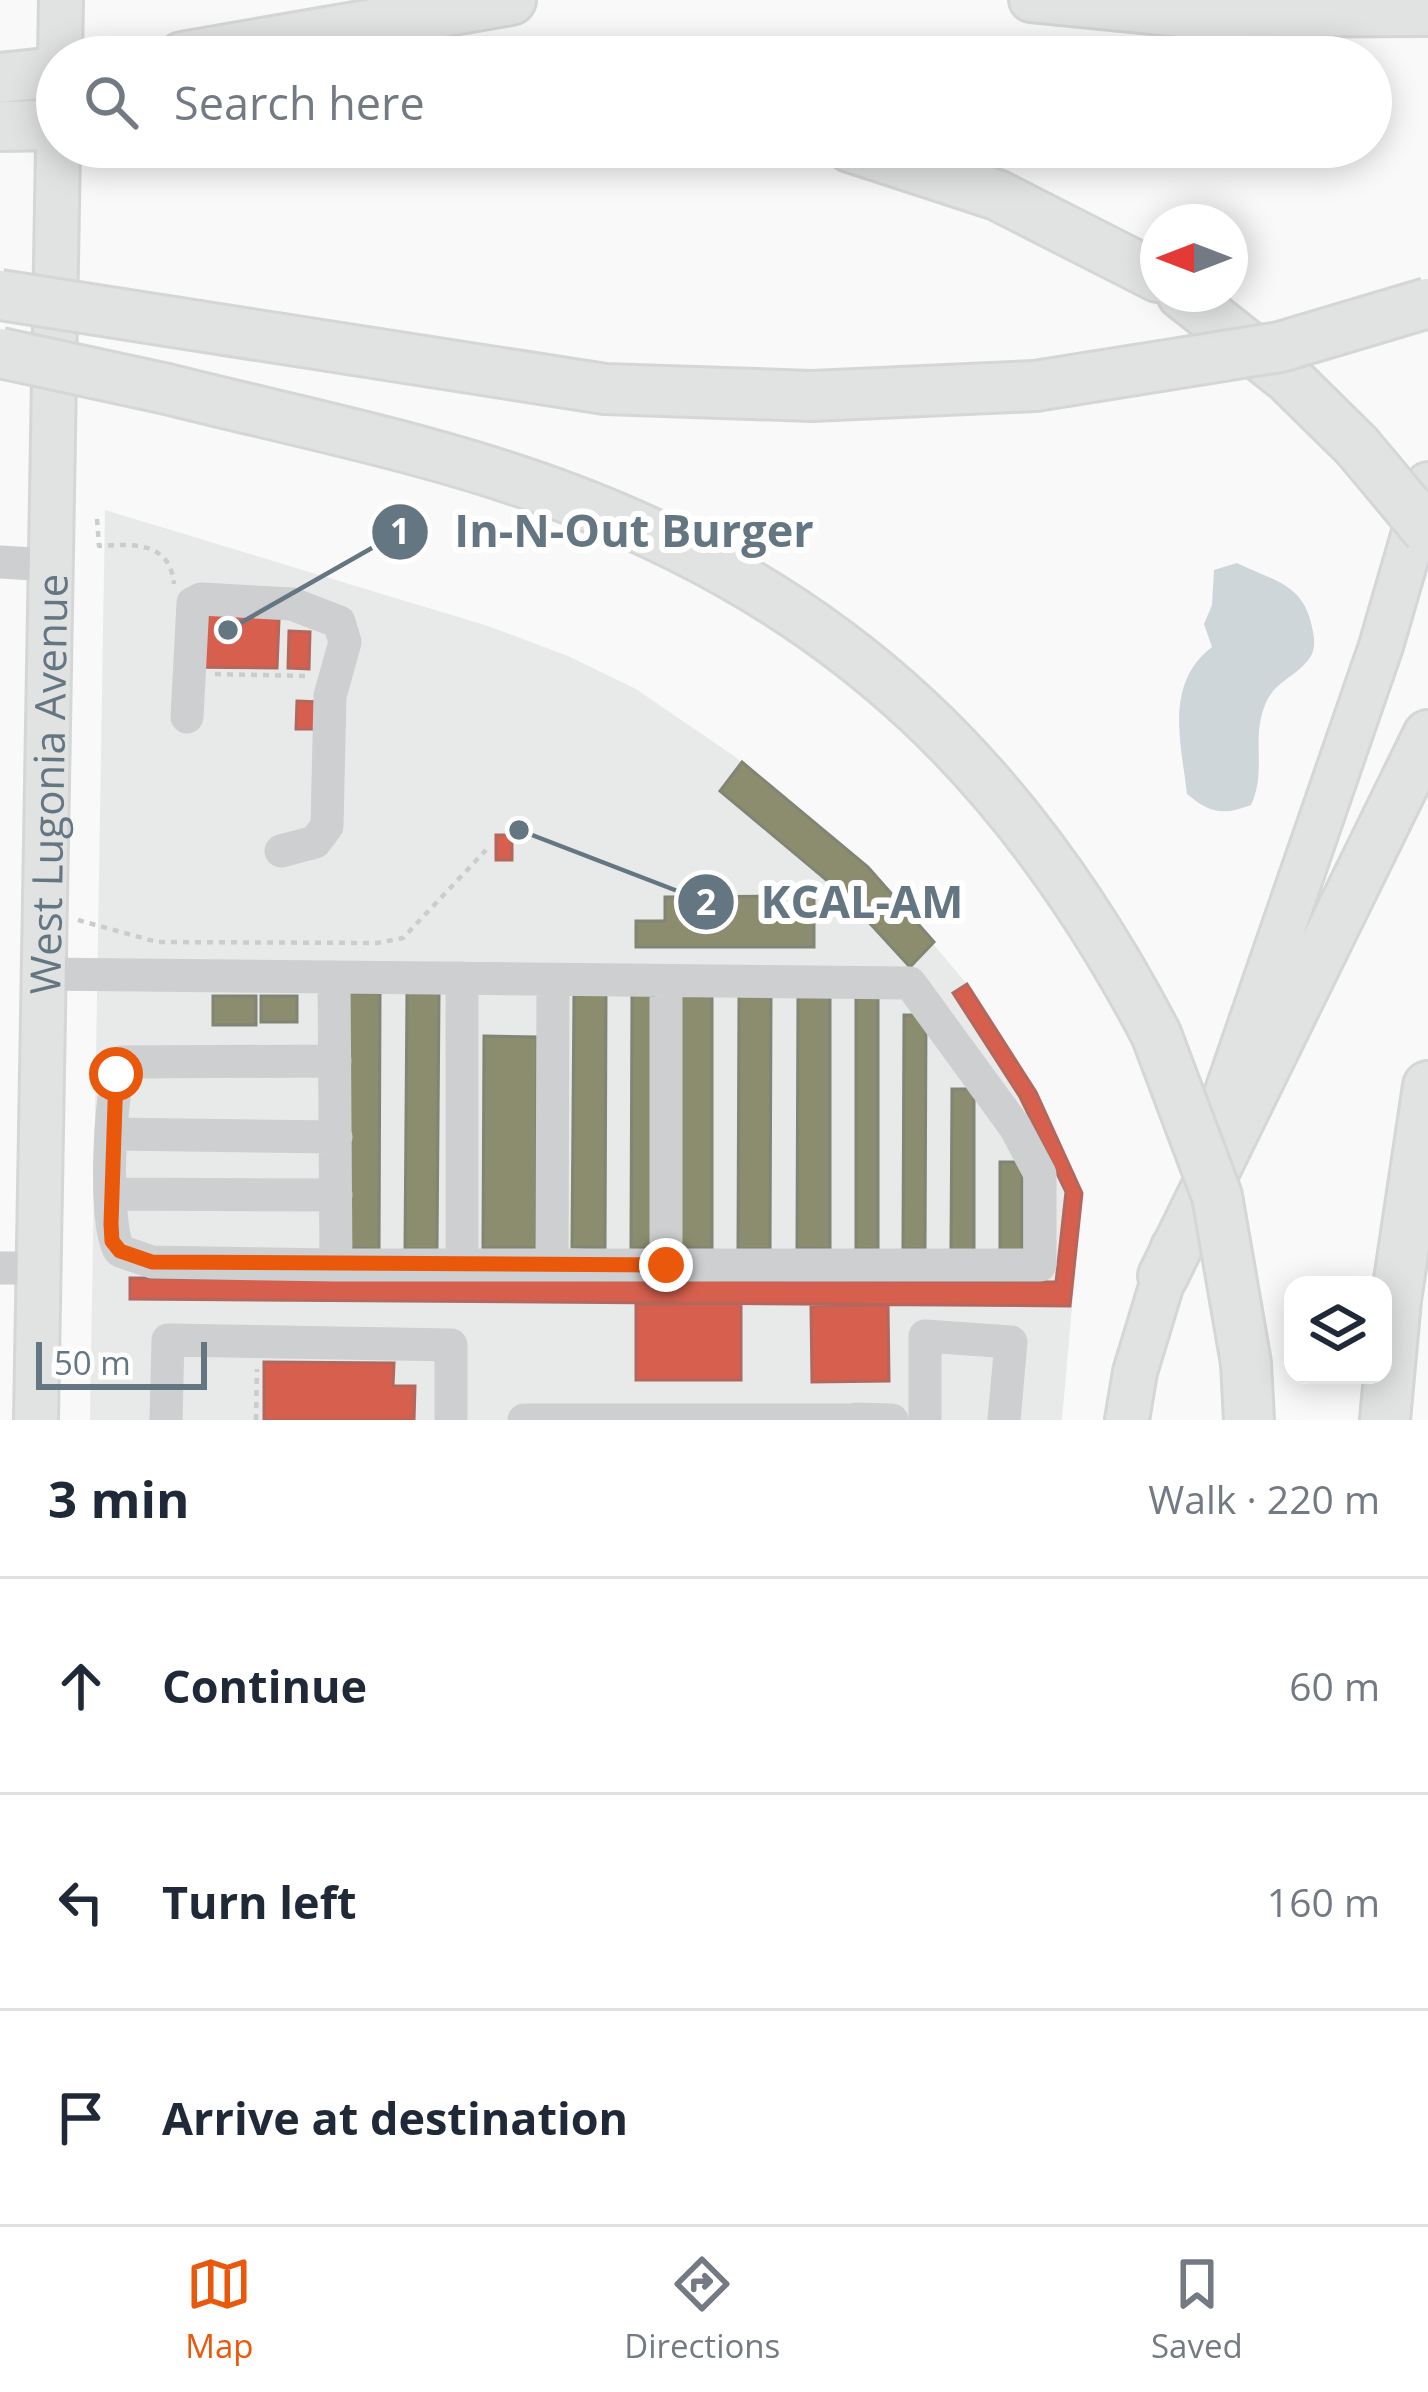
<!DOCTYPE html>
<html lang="en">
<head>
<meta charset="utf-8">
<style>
	:root { --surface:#fff; --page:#f6f6f7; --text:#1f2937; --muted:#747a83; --line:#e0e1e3; --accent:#ea580c }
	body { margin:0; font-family:"Open Sans",sans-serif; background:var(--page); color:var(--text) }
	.controls { position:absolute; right:36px; bottom:36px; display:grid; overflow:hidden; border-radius:24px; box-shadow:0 6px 30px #0003 }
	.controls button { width:108px; height:108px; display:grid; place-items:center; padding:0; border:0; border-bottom:3px solid var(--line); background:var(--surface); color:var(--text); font:60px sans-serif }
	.compass { position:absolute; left:1140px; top:204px; width:108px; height:108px; border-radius:50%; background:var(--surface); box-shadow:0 6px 30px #0003; rotate:270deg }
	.scale { position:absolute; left:36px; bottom:30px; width:171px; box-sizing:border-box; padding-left:12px; border:6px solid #657683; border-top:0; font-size:33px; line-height:42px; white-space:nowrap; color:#657683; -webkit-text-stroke:9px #fff; paint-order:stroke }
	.stop { position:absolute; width:36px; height:36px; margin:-27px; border:9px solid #ea580c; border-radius:50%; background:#fff }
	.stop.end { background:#ea580c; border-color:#fff; box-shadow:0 3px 12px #0008 }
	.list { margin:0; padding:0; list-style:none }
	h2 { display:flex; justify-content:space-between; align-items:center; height:156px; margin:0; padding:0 48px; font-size:51px }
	h2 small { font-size:39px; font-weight:400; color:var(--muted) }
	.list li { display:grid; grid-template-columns:78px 1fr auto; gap:36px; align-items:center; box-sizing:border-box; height:216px; padding:0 48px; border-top:3px solid var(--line) }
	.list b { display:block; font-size:45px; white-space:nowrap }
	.list em { font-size:39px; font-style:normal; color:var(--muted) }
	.icon { flex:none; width:66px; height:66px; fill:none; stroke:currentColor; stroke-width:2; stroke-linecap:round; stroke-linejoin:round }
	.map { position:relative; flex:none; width:1428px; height:1420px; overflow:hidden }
	.search { position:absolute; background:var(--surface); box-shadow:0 6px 30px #0003; left:36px; right:36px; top:36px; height:132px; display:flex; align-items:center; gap:30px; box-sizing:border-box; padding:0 42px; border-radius:66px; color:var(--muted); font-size:45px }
	.sheet { height:804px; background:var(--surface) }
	nav { display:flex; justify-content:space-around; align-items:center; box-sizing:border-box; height:168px; border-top:3px solid var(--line); background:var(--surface); font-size:33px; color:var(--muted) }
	nav a { display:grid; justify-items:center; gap:6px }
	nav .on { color:var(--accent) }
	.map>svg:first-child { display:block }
	.built { fill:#e8e9e9 }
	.water { fill:#ced6d9 }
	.shops { fill:#d6604d; stroke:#b4675d; stroke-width:3 }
	.industry { fill:#8c8c6e; stroke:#808574; stroke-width:3 }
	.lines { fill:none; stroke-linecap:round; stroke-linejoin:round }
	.major-casing { stroke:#d5d6d7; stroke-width:48 }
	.highway-casing { stroke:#d5d6d6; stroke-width:54 }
	.path { stroke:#cbcccd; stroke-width:4.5; stroke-dasharray:6 6; stroke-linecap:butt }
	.minor { stroke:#cecfd0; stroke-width:33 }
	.major { stroke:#e1e2e2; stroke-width:42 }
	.highway { stroke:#e1e2e2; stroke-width:48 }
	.highway-bridge-casing { stroke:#d5d6d6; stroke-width:54; stroke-linecap:butt }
	.highway-bridge { stroke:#e1e2e2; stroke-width:48 }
	.route { stroke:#ea580c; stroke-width:15 }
	.labels { text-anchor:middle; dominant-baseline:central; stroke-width:12; stroke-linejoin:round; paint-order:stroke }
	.street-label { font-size:42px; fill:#657683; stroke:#fff }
	.leader { fill:none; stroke:#657683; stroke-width:4.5 }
	.callout-dot { fill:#657683; stroke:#fff; stroke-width:4.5 }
	.mark-label { font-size:36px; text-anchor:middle; font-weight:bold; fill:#fff }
	.callout-label { font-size:45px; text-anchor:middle; font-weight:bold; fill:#657683; stroke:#fff; stroke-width:12; stroke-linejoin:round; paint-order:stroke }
</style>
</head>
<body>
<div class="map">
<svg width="1428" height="1420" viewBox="0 0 1428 1420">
	<rect width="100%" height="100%" fill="#f9f9f9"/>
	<!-- built -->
	<path class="built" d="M105,510L488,626L568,656L636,689L734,756L868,867L967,984L1036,1092L1082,1193L1062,1420H90Z"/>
	<!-- water -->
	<path class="water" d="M1237,563C1275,582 1305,583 1313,632C1315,641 1315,651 1309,659C1295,678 1274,681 1265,705C1251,739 1267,771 1251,805C1222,816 1210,813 1187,794C1181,742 1164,684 1212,647L1204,624L1212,605L1214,570Z"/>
	<!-- shops -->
	<path class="shops" d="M210,588L279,620L277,668L177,667Z
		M289,631L310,632L309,669L288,668Z
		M297,701L320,702L319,729H296Z
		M496,835H512V860H496Z
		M967,984L1036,1092L1082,1193L1070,1306L130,1299V1278L1056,1282L1066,1192L1020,1097L953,993Z
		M741,1303V1380H636V1304Z
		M888,1305L889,1381L812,1382L811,1306Z
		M264,1362L394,1363L393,1386H415L414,1420H264Z"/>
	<!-- industry -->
	<path class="industry" d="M742,762L868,867L934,942L910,967L842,893L720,791Z
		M814,896V947H636V921H665V897Z
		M407,992L439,993L437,1249H405Z
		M574,992H606L605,1248L572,1247Z
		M348,993H380L379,1249L347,1248Z
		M632,993H654V1248H631Z
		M680,993H712V1248H679Z
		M739,993H771L770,1249H738Z
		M798,993H830V1249L797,1248Z
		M856,993H878V1249H856Z
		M213,996H256V1025H213Z
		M261,996H297V1022H261Z
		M904,1015H926L925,1249H903Z
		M484,1036L537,1037L536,1248H483Z
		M952,1089H974V1250H951Z
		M1000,1162H1022V1250H1000Z"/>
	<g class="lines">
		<!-- major casing -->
		<g class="major-casing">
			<g id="major">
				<path d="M1031,0L1183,15L1428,14"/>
				<path d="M60,57L61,0"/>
				<path d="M1209,1143L1381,646L1428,484"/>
				<path id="s1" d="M36,1420L58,147"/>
				<path d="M1127,1420L1135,1372L1173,1247"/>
			</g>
		</g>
		<!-- highway casing -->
		<g class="highway-casing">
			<path id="highway" d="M182,57L511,0
				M0,78L57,72
				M0,126L57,125
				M850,147L997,195L1158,277
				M1182,294L1288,378L1357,446
				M167,321L605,389L812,396L1035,386
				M167,389C302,423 442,450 572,500C846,604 1021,776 1156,1034
				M1163,1276L1428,735
				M1246,1363L1249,1420
				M1385,1420L1396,1300L1428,1086"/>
		</g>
		<!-- path -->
		<path class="path" d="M97,519L99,546C133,544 170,541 174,584
			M215,674L306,676
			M78,920L157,942L377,943L403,938L486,850
			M256,1420L257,1369"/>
		<!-- minor -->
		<path class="minor" d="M0,562L50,565
			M187,717L193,603L201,599L292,604L339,622L345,642L330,696L327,826L315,842L281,851
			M42,974C332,976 621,980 910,983L1015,1127L1040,1174V1265H336L334,977
			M462,978V1265
			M335,1061L122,1062C109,1089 103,1228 120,1251L152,1262L336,1265
			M113,1134L336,1137
			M111,1194L336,1195
			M552,1265L553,980
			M666,1265V981
			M0,1268H38
			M856,1419L892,1420
			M166,1420L168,1340L451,1345V1420
			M524,1420H856
			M925,1420V1336L1011,1342L1004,1420"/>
		<!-- major -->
		<use href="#major" class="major"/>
		<!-- highway -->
		<use href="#highway" class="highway"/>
		<!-- highway-bridge casing -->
		<g class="highway-bridge-casing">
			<path id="highway-bridge" d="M0,295L167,321
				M0,353L167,389
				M1035,386L1280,347L1428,303
				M1357,446L1428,531
				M1156,1034L1217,1196L1246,1363"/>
		</g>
		<!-- highway-bridge -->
		<use href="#highway-bridge" class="highway-bridge"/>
	</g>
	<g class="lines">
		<!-- route -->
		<path class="route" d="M116,1074L111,1224L112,1241L120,1251L152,1262L666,1265"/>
	</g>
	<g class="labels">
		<!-- street labels -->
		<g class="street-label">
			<text stroke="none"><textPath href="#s1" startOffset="636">West Lugonia Avenue</textPath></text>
		</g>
	</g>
	<!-- callouts -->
	<path class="leader" d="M228 630L400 532M519 830L706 902"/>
	<g class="callout-dot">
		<circle cx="228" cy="630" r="12"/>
		<circle cx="519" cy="830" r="12"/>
		<circle cx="400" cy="532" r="30"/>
		<circle cx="706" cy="902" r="30"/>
	</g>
	<g class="mark-label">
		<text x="400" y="544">1</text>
		<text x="706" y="915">2</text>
	</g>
	<g class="callout-label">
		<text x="634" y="547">In-N-Out Burger</text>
		<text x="862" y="918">KCAL-AM</text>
	</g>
</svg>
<div class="controls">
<button><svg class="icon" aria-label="layers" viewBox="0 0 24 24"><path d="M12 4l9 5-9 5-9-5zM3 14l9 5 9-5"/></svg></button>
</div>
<svg class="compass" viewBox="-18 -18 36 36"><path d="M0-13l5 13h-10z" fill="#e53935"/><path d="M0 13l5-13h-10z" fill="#747a83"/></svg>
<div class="scale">50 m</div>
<div class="stop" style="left:116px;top:1074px"></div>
<div class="stop end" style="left:666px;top:1265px"></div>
<div class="search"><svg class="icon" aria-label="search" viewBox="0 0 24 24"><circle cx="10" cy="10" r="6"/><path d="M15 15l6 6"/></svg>Search here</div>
</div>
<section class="sheet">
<h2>3 min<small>Walk · 220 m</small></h2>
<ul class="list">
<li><svg class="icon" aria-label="ahead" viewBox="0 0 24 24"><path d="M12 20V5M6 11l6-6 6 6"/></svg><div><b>Continue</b></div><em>60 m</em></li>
<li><svg class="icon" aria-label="left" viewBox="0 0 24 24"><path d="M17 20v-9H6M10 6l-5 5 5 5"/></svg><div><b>Turn left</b></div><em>160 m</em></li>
<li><svg class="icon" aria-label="arrive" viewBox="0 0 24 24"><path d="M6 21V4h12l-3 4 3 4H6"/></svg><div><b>Arrive at destination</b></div></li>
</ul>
</section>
<nav>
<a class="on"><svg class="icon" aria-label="map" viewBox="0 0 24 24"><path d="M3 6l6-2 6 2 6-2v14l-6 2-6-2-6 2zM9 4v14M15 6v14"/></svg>Map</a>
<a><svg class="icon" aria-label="directions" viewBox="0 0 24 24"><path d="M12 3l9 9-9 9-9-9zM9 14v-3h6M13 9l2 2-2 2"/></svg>Directions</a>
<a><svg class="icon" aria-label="saved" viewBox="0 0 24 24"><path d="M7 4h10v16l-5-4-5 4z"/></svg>Saved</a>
</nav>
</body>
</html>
